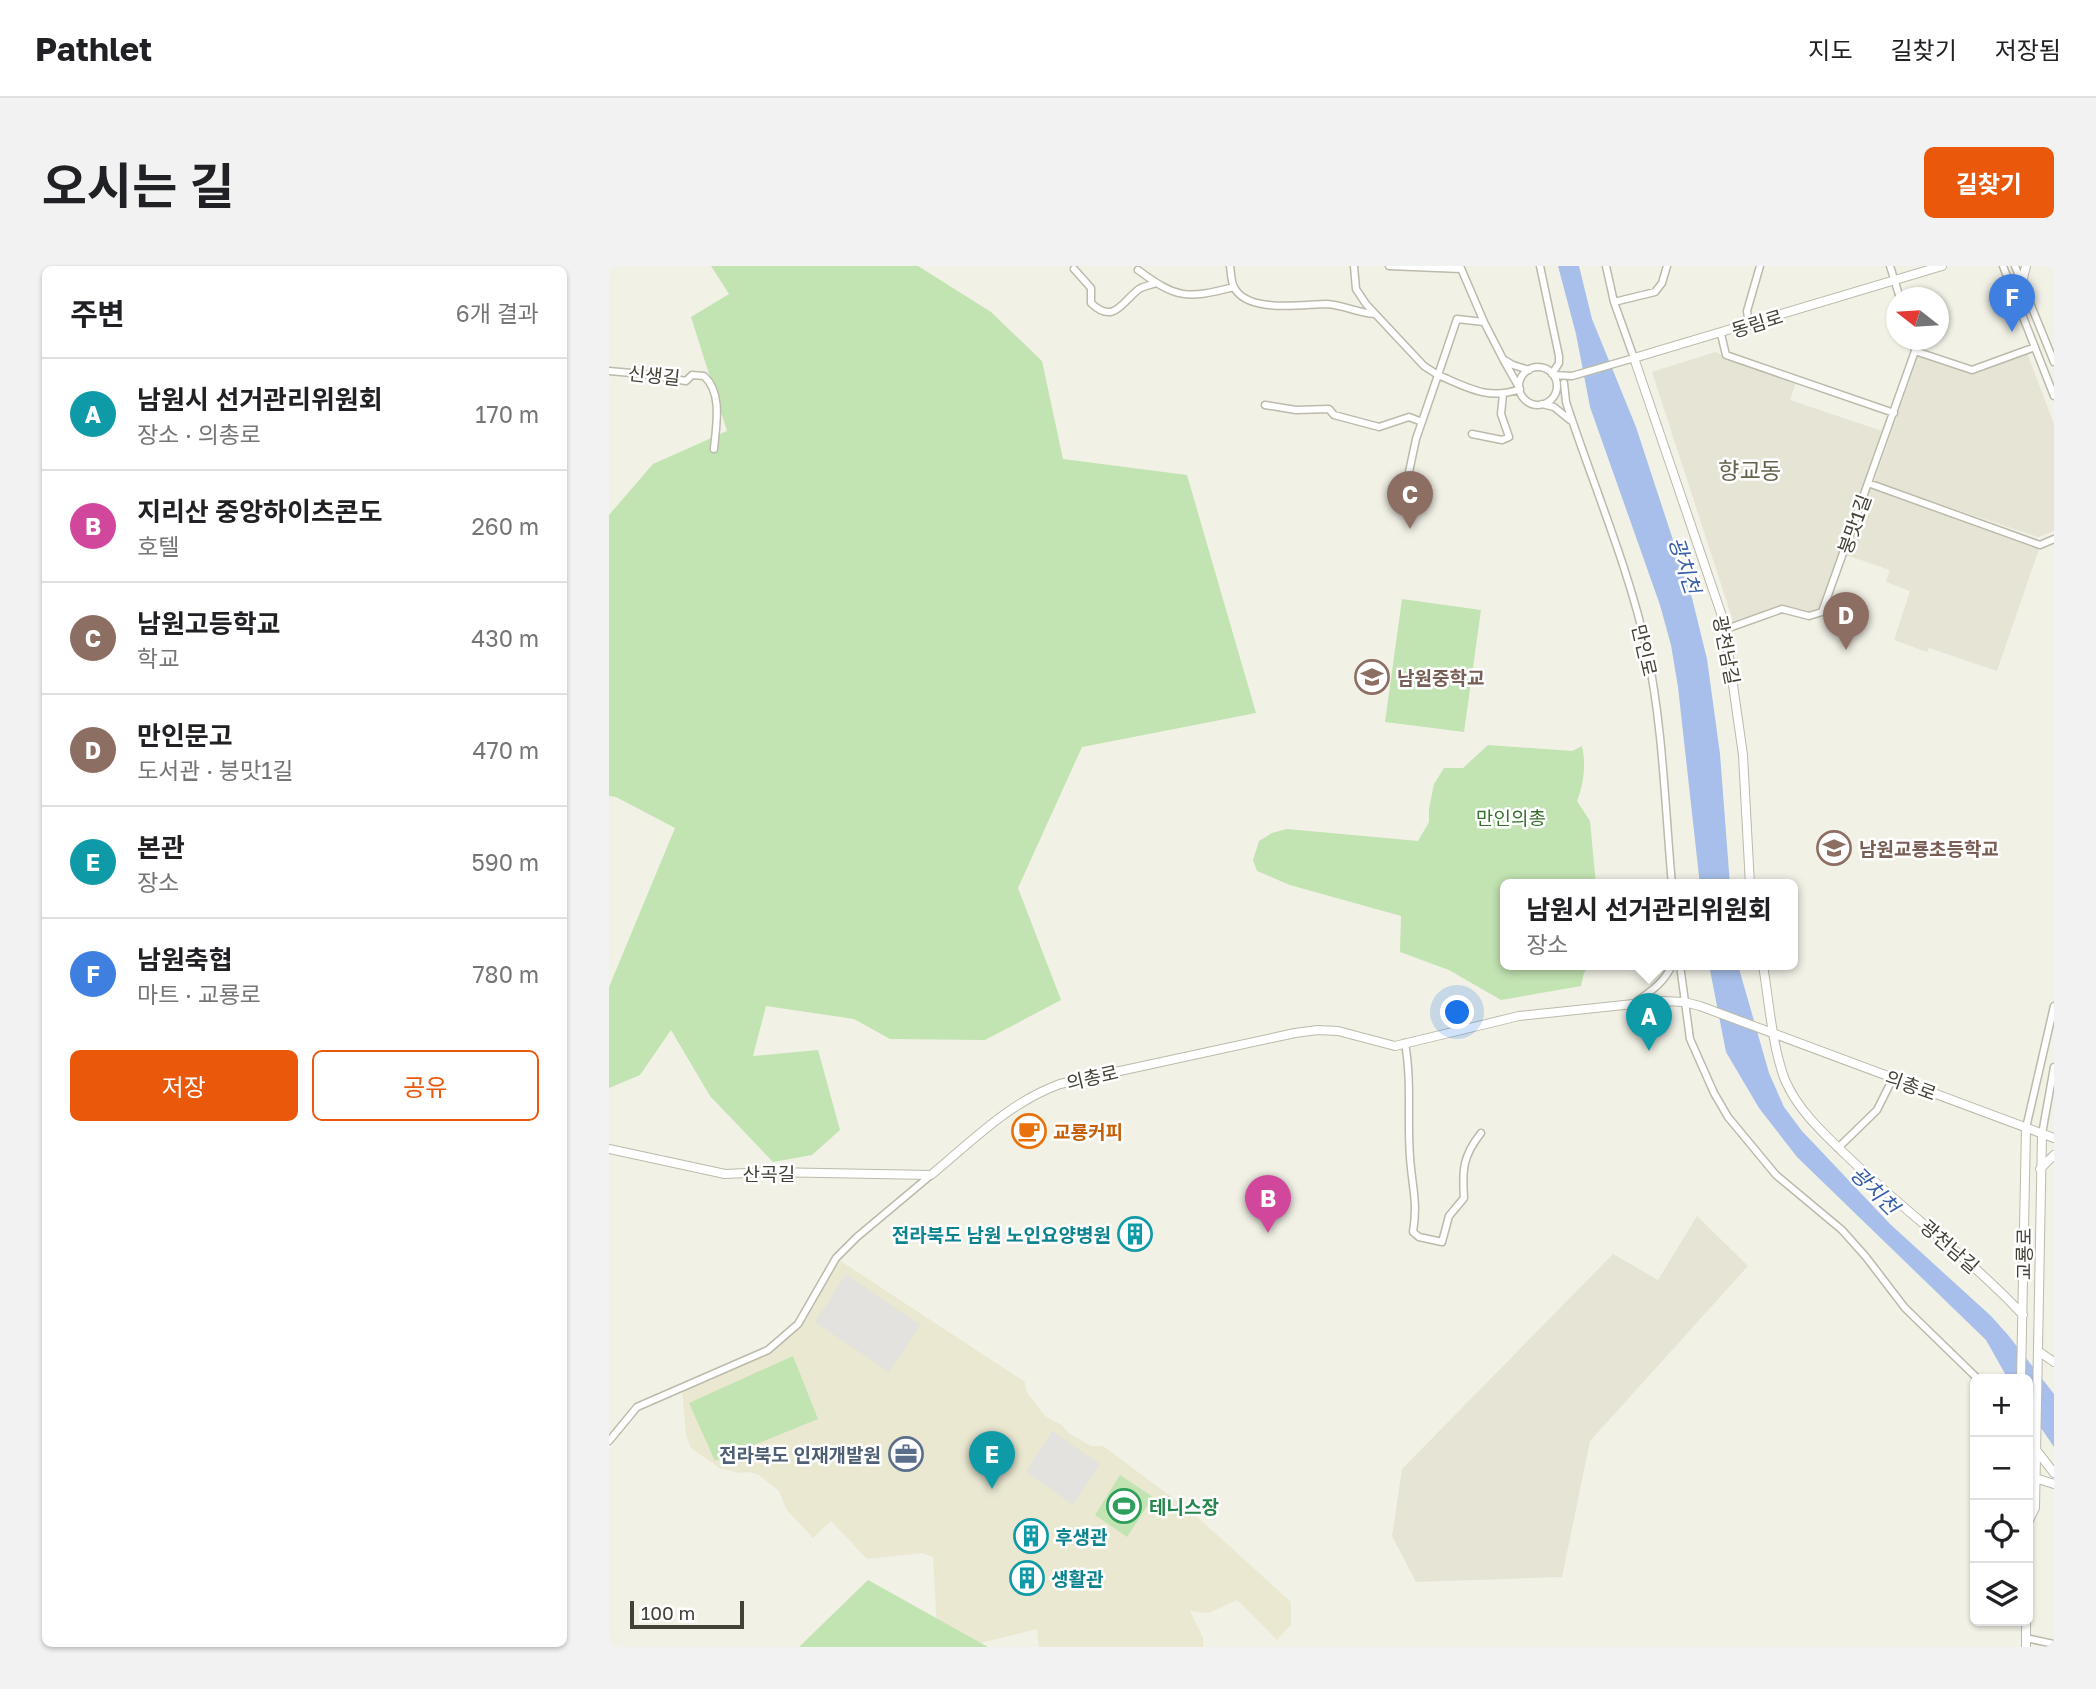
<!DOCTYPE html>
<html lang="ko">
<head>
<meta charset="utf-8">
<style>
	:root { --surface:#fff; --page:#f2f2f2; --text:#202124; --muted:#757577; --line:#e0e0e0; --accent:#ea580c }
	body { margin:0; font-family:"Golos Text","Noto Sans KR",sans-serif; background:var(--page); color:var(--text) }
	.controls { position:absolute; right:21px; bottom:21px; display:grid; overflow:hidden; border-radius:10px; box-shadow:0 2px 5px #0004 }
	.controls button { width:63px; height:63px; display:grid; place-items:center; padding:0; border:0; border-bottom:2px solid var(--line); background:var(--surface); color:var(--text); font:35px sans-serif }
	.compass { position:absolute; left:1277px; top:21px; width:63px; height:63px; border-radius:50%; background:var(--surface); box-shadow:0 2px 5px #0004; rotate:287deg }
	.scale { position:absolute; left:21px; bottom:18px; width:114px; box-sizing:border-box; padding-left:7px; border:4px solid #444236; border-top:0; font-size:19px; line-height:24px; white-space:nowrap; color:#444236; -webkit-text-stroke:5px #fff; paint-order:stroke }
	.you { position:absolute; left:849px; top:747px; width:24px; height:24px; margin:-18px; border:5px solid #fff; border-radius:50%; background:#1a73e8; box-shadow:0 0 0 10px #1a73e833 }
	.badge { display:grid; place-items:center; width:46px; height:46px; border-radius:50%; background:var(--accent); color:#fff; font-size:23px; font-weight:700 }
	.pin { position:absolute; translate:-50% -58px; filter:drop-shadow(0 2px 4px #0008) }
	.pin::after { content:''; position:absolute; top:37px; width:24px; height:21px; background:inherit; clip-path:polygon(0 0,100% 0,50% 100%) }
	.popup { position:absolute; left:891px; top:613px; width:298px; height:91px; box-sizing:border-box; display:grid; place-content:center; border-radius:10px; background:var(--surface); filter:drop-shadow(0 2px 5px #0005); font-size:23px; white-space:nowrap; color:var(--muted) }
	.popup b { font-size:26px; color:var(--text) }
	.popup::after { content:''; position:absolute; left:50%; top:100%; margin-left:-14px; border:14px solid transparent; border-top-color:var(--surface) }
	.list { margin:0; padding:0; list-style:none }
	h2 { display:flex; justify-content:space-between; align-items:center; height:91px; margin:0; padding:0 28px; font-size:30px }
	h2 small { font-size:23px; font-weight:400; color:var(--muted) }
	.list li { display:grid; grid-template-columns:46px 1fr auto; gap:21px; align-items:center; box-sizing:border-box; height:112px; padding:0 28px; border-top:2px solid var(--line) }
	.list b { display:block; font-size:26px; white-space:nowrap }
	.list p { margin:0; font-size:23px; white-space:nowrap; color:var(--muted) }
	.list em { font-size:23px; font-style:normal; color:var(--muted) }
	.actions { display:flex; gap:14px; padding:21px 28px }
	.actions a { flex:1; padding:16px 0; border:2px solid var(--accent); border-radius:10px; text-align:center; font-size:24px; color:var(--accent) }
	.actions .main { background:var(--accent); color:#fff }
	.icon { flex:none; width:38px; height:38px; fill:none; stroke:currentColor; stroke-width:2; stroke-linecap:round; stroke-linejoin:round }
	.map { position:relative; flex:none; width:1445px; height:1381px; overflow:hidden; border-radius:10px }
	header { display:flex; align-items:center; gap:42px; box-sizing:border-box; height:98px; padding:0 35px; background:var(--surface); border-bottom:2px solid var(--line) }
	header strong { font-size:33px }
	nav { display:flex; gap:38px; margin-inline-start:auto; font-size:24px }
	.intro { display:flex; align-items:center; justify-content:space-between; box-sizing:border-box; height:168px; padding:0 42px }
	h1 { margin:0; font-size:49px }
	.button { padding:18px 32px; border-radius:10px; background:var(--accent); color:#fff; font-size:24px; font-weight:700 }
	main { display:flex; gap:42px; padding:0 42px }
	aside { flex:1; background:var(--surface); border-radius:10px; box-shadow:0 2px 5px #0004 }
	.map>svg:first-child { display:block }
	.residential { fill:#e5e4d5 }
	.education { fill:#eae8d1 }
	.green { fill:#c2e3b2 }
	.parking { fill:#e3e2de }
	.water { fill:#a7bfea }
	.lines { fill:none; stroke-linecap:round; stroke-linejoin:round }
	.minor-casing { stroke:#bcbaaa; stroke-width:9 }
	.tertiary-casing { stroke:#bcbaaa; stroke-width:10 }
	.minor { stroke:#fff; stroke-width:6 }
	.tertiary { stroke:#fff; stroke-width:8 }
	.labels { text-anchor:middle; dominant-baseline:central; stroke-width:5; stroke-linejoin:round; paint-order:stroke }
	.street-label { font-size:19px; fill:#444236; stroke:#fff }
	.education-label { font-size:19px; font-weight:bold; fill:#785e54; stroke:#fff; text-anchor:start }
	.park-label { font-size:19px; fill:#38712e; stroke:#fff }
	.food-label { font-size:19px; font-weight:bold; fill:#c56008; stroke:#fff; text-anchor:start }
	.culture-label { font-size:19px; font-weight:bold; fill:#0d838f; stroke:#fff; text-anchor:start }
	.service-label { font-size:19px; font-weight:bold; fill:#4e5e75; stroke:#fff; text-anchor:end }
	.leisure-label { font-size:19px; font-weight:bold; fill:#27864d; stroke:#fff; text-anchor:start }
	.water-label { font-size:21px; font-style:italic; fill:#385fa7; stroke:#fff }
	.quarter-label { font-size:23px; fill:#66624e; stroke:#fff }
</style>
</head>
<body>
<header>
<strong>Pathlet</strong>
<nav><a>지도</a><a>길찾기</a><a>저장됨</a></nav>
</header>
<div class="intro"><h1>오시는 길</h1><a class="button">길찾기</a></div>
<main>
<aside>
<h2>주변<small>6개 결과</small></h2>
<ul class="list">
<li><span class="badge" style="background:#0f9aa8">A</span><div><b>남원시 선거관리위원회</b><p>장소 · 의총로</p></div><em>170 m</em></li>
<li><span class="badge" style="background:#d1479c">B</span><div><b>지리산 중앙하이츠콘도</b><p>호텔</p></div><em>260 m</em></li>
<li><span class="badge" style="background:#8d6e63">C</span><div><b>남원고등학교</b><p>학교</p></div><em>430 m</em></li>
<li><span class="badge" style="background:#8d6e63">D</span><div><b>만인문고</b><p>도서관 · 붕맛1길</p></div><em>470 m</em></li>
<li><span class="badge" style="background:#0f9aa8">E</span><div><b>본관</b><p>장소</p></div><em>590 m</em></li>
<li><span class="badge" style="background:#3f7fe0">F</span><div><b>남원축협</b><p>마트 · 교룡로</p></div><em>780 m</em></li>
</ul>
<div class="actions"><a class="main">저장</a><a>공유</a></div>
</aside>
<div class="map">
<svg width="1445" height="1381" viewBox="0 0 1445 1381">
	<rect width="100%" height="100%" fill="#f2f1e6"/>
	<!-- residential -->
	<path class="residential" d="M1106,86L1188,113L1181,134L1273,165L1210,343L1199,347L1169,341L1124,355L1043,106Z
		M1418,87L1445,158V265L1429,271L1265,216L1309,90L1362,106Z
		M1262,221L1430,283L1388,405L1320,382L1318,386L1285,374L1301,325L1277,316L1281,304L1237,289Z
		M1088,950L1139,1000L981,1175L953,1311L807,1316L783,1270L793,1203L1004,988L1049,1014Z"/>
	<!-- education -->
	<path class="education" d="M227,992L416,1116L417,1125L436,1150L453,1159L458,1166L482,1180H494L568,1235L586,1240L584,1247L682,1336V1359L668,1374L628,1334L600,1347L581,1345L594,1372V1381H430L428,1363L355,1381H329L324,1291L313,1287L258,1293L222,1255L204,1272L177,1243L170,1225L150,1209L140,1206L129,1207L110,1202L82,1182L77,1169L73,1121L162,1081L189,1058Z"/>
	<!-- green -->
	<path class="green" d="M102,0H309L382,46L433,95L454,193L578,209L647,447L473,481L409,622L452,734L376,774L281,773L245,753L157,740L144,790L209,784L231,864L203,889L164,896L101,830L62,764L31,809L0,822V721L66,562L7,531L0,530V249L44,198L118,165L82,51L120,28Z
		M793,333L872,344L855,466L776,456Z
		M879,479L963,485L973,480C977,497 975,518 968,535L981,555L987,619H897V699H981L975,707L972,720L892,734L840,704L791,686L792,650L681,619L648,605L644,594L650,575L663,567L678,563L809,575L820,556V543L825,518L835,502H854Z
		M184,1090L209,1153L106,1195L80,1137Z
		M511,1209L544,1231L518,1271L486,1249Z
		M259,1314L379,1381H190Z"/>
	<!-- parking -->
	<path class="parking" d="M237,1008L311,1059L280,1106L206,1056Z
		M443,1165L491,1198L464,1239L417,1206Z"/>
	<!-- water -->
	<path class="water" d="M949,0H970L983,53L1027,161L1083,332L1098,393L1111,488L1121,619H1091L1069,421L1062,379L1051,339L981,141L967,68Z
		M1100,699H1129L1160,807L1175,841L1193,865L1281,958L1382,1050L1399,1069L1445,1128V1181L1419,1143V1113H1399L1377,1074L1188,891L1150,842L1117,786Z"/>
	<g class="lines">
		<!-- minor casing -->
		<g class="minor-casing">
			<path id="minor" d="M621,0C622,6 622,16 625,21C638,48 694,38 718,38C734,39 749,47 766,48
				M745,0L747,23L757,38L815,100L829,109L848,53L875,56
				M780,0L852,3
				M851,0L875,56L894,93
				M931,0L950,90V97L943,108
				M1281,0L1291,32
				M1394,0L1445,130
				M1406,0L1445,96
				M465,3L482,22V37C505,59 513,36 530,23C535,20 542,19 547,17
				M529,4C568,33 578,33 625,21
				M1005,36L1046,26L1053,17L1058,0
				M1140,59L1138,45L1151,0
				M1112,68L1117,89L1285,147
				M1306,85L1363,104L1426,81
				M910 120a19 19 0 1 1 38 0a19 19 0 1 1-38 0Z
				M0,105L34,108L77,115L83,109L95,110C114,127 107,160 105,183
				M945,109L963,110L1025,92L1005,36L997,0
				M955,117L957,136C984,219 1019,299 1038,385C1054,461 1056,541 1063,619
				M933,138L945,141L961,154
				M656,139L687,144L720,143L725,149L770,161L800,151L813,156
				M863,168L893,174L900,171L892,148L894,128
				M800,206L807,173L829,109C858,121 879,135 911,123L894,93L904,99L920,104
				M1259,217L1431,279L1445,273
				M1117,363L1173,343L1200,350L1213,346L1306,85L1304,74
				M1071,699L1081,773L1105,827L1119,851L1167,909L1233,964L1257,991L1296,1042L1369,1113
				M1027,736C1042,725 1055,717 1063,699
				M796,777C803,817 798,852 801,891C803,921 809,936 804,966L810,971L833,976L840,950L855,932C853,903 854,890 872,867
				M1417,862L1445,740
				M1433,868L1445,801
				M1229,882L1268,844L1284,812
				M0,1175L28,1141L159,1084L189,1058L227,992L248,971L322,909
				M1417,1372L1445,1378"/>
		</g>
		<!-- tertiary casing -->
		<g class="tertiary-casing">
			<path id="tertiary" d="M1413,16L1417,0
				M1141,619L1134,489L1115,356L1025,92L1333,0
				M1154,699C1160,735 1163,780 1176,814C1189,844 1213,866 1236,888C1293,944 1359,990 1414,1049
				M0,883L116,908L159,906L322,909C363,875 401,836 451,818L686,767L709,764L729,765L786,780L910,750L1053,735L1075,736L1091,740L1445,872
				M1431,903L1445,889
				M1429,1085L1445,1096
				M1412,1113L1417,862
				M1428,1185L1445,1207
				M1426,1212L1445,1218
				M1419,1256L1426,1242L1433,868
				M1417,1381V1355"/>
		</g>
		<!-- minor -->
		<use href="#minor" class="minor"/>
		<!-- tertiary -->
		<use href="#tertiary" class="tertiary"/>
	</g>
	<!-- icons -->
	<defs>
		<g id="school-ring" transform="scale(1.75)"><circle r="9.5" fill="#fff" stroke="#8d6e63" stroke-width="1.5"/><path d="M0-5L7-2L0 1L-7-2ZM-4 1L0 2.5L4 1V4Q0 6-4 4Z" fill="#8d6e63"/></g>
		<g id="cafe-ring" transform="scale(1.75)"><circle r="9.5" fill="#fff" stroke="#e8710a" stroke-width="1.5"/><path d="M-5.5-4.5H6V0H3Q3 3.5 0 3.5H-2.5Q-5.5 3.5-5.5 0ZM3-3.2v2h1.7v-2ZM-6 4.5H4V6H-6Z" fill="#e8710a"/></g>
		<g id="building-ring" transform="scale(1.75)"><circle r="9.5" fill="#fff" stroke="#0f9aa8" stroke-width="1.5"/><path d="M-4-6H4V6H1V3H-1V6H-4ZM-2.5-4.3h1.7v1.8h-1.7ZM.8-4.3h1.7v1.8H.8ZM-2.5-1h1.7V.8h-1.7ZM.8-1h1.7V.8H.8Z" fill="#0f9aa8"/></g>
		<g id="office-ring" transform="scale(1.75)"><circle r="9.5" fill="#fff" stroke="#5c6f8a" stroke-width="1.5"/><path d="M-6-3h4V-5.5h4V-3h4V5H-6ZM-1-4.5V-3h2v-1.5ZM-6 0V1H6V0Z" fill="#5c6f8a"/></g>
		<g id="stadium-ring" transform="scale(1.75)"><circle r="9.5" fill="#fff" stroke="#2e9e5b" stroke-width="1.5"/><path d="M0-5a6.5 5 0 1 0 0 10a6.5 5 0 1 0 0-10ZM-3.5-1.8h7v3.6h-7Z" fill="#2e9e5b"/></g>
	</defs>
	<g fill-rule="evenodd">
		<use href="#school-ring" x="763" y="411"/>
		<use href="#school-ring" x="1225" y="582"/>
		<use href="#cafe-ring" x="420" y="865"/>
		<use href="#building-ring" x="526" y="968"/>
		<use href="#office-ring" x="297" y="1188"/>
		<use href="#stadium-ring" x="515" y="1240"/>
		<use href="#building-ring" x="422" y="1270"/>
		<use href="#building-ring" x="418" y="1312"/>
	</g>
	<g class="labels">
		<!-- street labels -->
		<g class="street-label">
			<text transform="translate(1148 57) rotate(-17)">동림로</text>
			<text transform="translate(45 109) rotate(6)">신생길</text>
			<text transform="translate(1245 258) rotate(-70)">붕맛1길</text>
			<text transform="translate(1036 384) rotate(77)">만인로</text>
			<text transform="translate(1118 384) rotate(79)">광천남길</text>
			<text transform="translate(483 811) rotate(-13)">의총로</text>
			<text transform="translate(1302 819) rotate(20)">의총로</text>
			<text x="160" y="907">산곡길</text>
			<text transform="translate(1341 980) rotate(41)">광천남길</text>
			<text transform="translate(1414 988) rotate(-90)">교룡로</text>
		</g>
		<!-- education labels -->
		<g class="education-label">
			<text x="788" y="411">남원중학교</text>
			<text x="1250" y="582">남원교룡초등학교</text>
		</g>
		<!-- park labels -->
		<g class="park-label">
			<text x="902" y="551">만인의총</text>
		</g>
		<!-- food labels -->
		<g class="food-label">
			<text x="444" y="865">교룡커피</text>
		</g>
		<!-- culture labels -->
		<g class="culture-label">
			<text x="502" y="968" text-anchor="end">전라북도 남원 노인요양병원</text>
			<text x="446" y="1270">후생관</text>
			<text x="442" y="1312">생활관</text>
		</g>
		<!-- service labels -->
		<g class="service-label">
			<text x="272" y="1188">전라북도 인재개발원</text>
		</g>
		<!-- leisure labels -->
		<g class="leisure-label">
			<text x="540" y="1240">테니스장</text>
		</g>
		<!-- water labels -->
		<g class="water-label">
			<text transform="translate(1076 299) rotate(72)">광치천</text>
			<text transform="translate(1266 924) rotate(45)">광치천</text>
		</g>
		<!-- quarter labels -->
		<g class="quarter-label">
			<text x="1141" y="204">향교동</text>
		</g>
	</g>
</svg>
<div class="controls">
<button>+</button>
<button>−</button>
<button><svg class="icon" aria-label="locate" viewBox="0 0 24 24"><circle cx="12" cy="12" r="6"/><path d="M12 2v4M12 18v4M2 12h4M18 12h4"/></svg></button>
<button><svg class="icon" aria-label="layers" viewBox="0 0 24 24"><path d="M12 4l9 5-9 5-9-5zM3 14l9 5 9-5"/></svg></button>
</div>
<svg class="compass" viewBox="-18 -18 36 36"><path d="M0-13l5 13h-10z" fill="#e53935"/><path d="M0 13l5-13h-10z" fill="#757577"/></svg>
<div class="scale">100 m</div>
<div class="you"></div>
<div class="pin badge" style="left:1040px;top:785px;background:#0f9aa8">A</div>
<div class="popup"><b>남원시 선거관리위원회</b>장소</div>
<div class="pin badge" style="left:659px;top:967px;background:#d1479c">B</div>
<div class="pin badge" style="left:801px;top:263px;background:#8d6e63">C</div>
<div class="pin badge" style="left:1237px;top:384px;background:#8d6e63">D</div>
<div class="pin badge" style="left:383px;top:1223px;background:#0f9aa8">E</div>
<div class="pin badge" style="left:1403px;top:66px;background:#3f7fe0">F</div>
</div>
</main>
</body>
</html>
